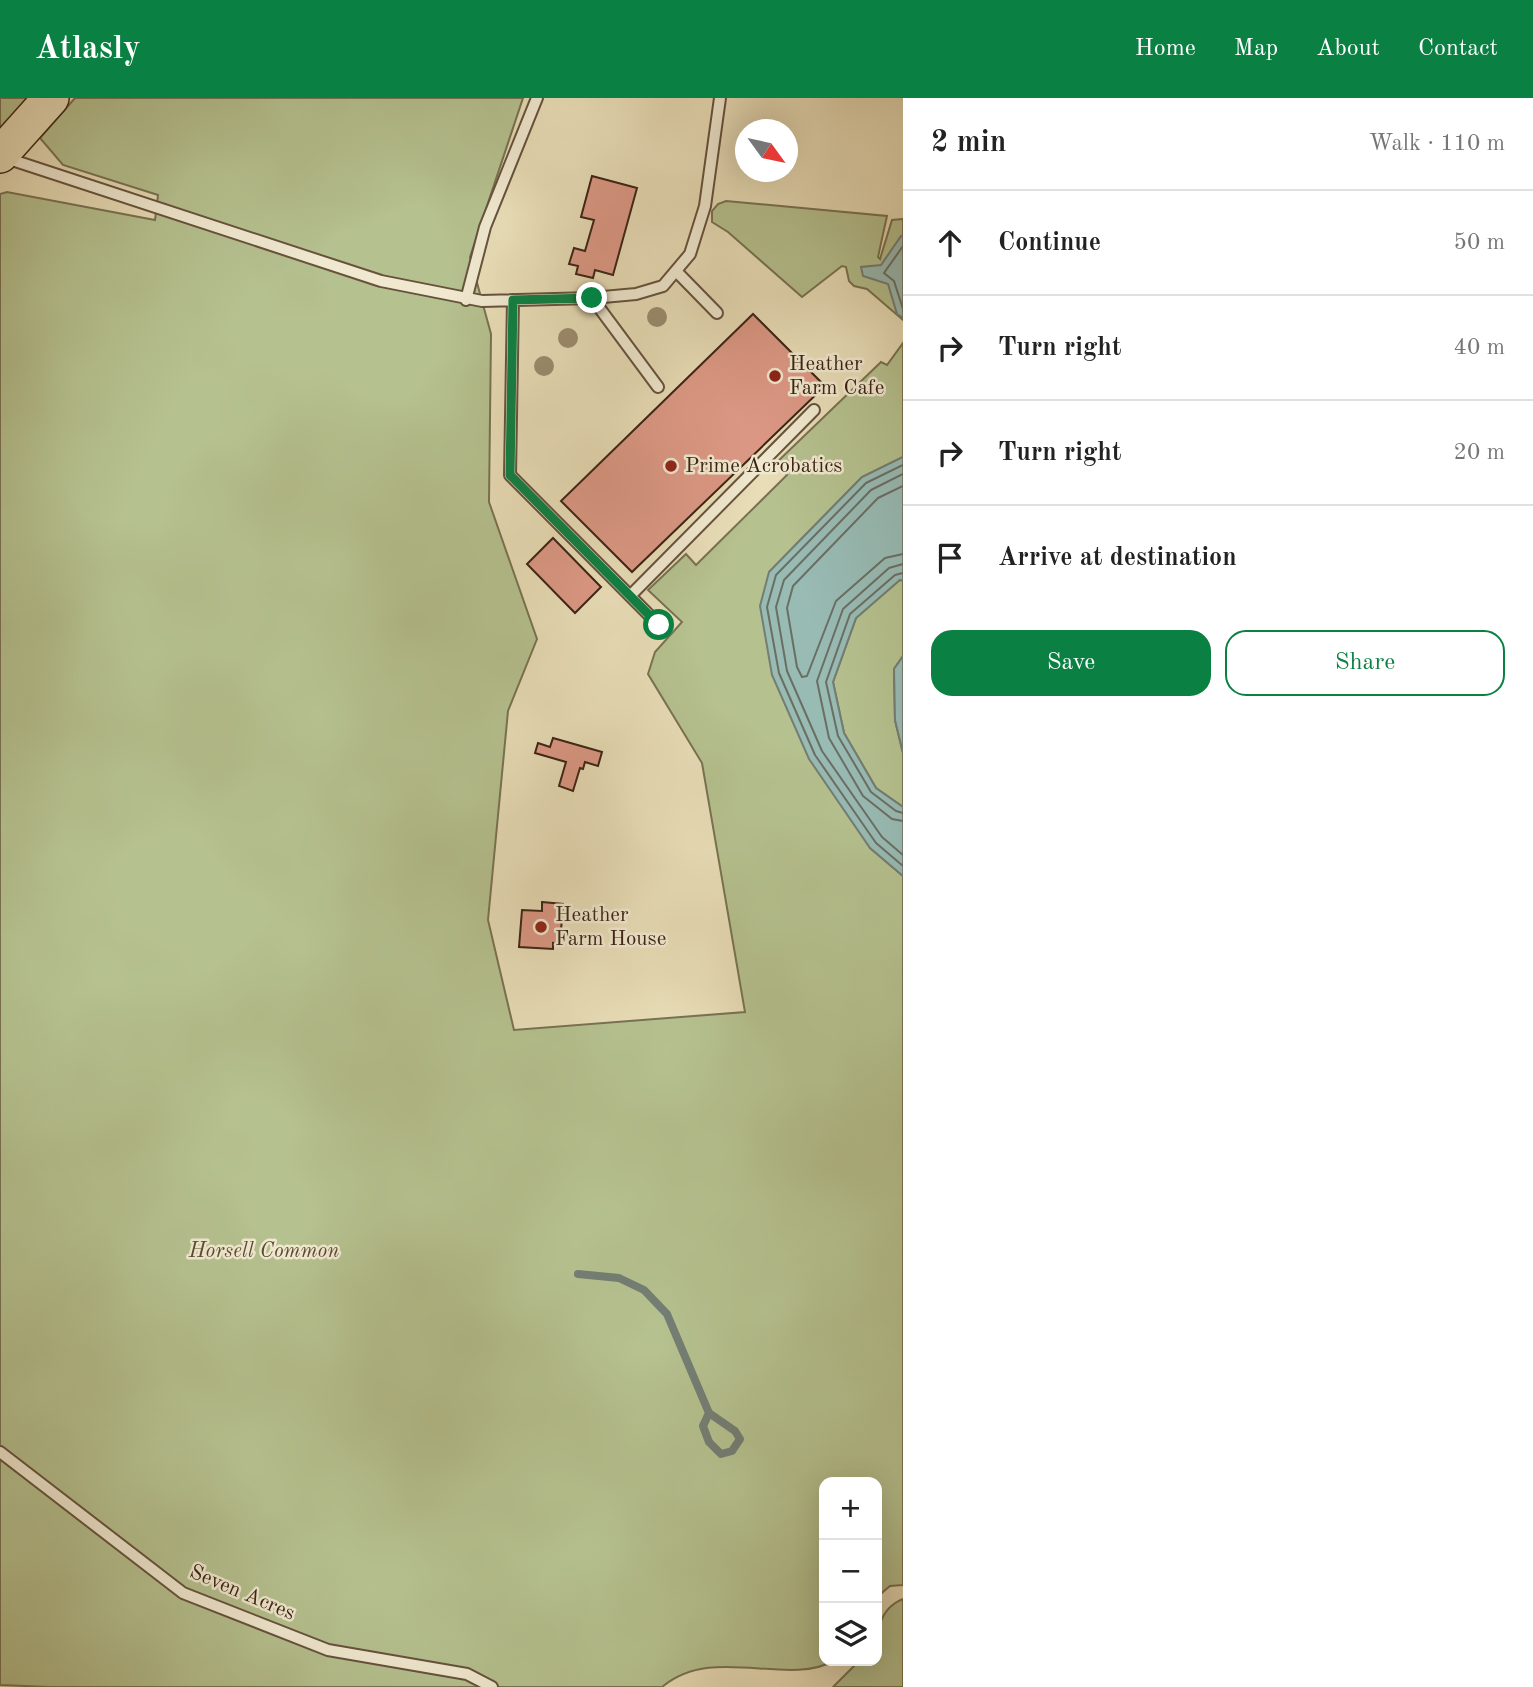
<!DOCTYPE html>
<html lang="en">
<head>
<meta charset="utf-8">
<style>
	:root { --surface:#fff; --page:#f2f2f2; --text:#222; --muted:#767676; --line:#e0e0e0; --accent:#0b8043 }
	body { margin:0; font-family:"Old Standard TT",serif; background:var(--page); color:var(--text) }
	.controls { position:absolute; right:21px; bottom:21px; display:grid; overflow:hidden; border-radius:14px; box-shadow:0 7px 28px #0002 }
	.controls button { width:63px; height:63px; display:grid; place-items:center; padding:0; border:0; border-bottom:2px solid var(--line); background:var(--surface); color:var(--text); font:35px sans-serif }
	.compass { position:absolute; left:735px; top:21px; width:63px; height:63px; border-radius:50%; background:var(--surface); box-shadow:0 7px 28px #0002; rotate:123deg }
	.stop { position:absolute; width:21px; height:21px; margin:-16px; border:5px solid #0b8043; border-radius:50%; background:#fff }
	.stop.end { background:#0b8043; border-color:#fff; box-shadow:0 2px 7px #0008 }
	.list { margin:0; padding:0; list-style:none }
	h2 { display:flex; justify-content:space-between; align-items:center; height:91px; margin:0; padding:0 28px; font-size:30px }
	h2 small { font-size:23px; font-weight:400; color:var(--muted) }
	.list li { display:grid; grid-template-columns:46px 1fr auto; gap:21px; align-items:center; box-sizing:border-box; height:105px; padding:0 28px; border-top:2px solid var(--line) }
	.list b { display:block; font-size:26px; white-space:nowrap }
	.list em { font-size:23px; font-style:normal; color:var(--muted) }
	.actions { display:flex; gap:14px; padding:21px 28px }
	.actions a { flex:1; padding:16px 0; border:2px solid var(--accent); border-radius:21px; text-align:center; font-size:24px; color:var(--accent) }
	.actions .main { background:var(--accent); color:#fff }
	.icon { flex:none; width:38px; height:38px; fill:none; stroke:currentColor; stroke-width:2; stroke-linecap:round; stroke-linejoin:round }
	.map { position:relative; flex:none; width:903px; height:1589px; overflow:hidden }
	header { display:flex; align-items:center; gap:42px; box-sizing:border-box; height:98px; padding:0 35px; background:var(--accent); color:#fff }
	header strong { font-size:33px }
	nav { display:flex; gap:38px; margin-inline-start:auto; font-size:24px }
	main { display:flex }
	aside { flex:1; background:var(--surface) }
	.map>svg:first-child { display:block }
	.green { fill:#b5c18f; stroke:#787252; stroke-width:2 }
	.water { fill:#98bbb4; stroke:#737e74; stroke-width:2 }
	.lines { fill:none; stroke-linecap:round; stroke-linejoin:round }
	.shore { stroke:#6a6f64; stroke-width:2 }
	.stream { stroke:#737e74; stroke-width:8 }
	.building { fill:#dc9885; stroke:#3b2314; stroke-width:2 }
	.service-casing { stroke:#66523d; stroke-width:14 }
	.primary-casing { stroke:#3b2314; stroke-width:38 }
	.service { stroke:#f0e9d0; stroke-width:10 }
	.primary { stroke:#e8ddb7; stroke-width:35 }
	.tree { fill:#9a8c6e }
	.route { stroke:#0b8043; stroke-width:9 }
	.poi-dot { fill:#8f2418; stroke:#f0e9d0; stroke-width:2.5 }
	.labels { text-anchor:middle; dominant-baseline:central; stroke-width:5; stroke-linejoin:round; paint-order:stroke }
	.poi-label { font-size:21px; fill:#3b2314; stroke:#f0e9d0; text-anchor:start }
	.park-label { font-size:21px; font-style:italic; fill:#5a4a33; stroke:#f0e9d0 }
	.street-label { font-size:21px; fill:#3b2314; stroke:#f0e9d0 }
</style>
</head>
<body>
<header>
<strong>Atlasly</strong>
<nav><a>Home</a><a>Map</a><a>About</a><a>Contact</a></nav>
</header>
<main>
<div class="map">
<svg width="903" height="1589" viewBox="0 0 903 1589">
	<rect width="100%" height="100%" fill="#e8ddb7"/>
	<filter id="stains"><feTurbulence type="fractalNoise" baseFrequency=".00286" numOctaves="4"/><feColorMatrix values="0 0 0 0 .2 0 0 0 0 .09 0 0 0 0 .02 0 0 0 .5 -.17"/></filter>
	<radialGradient id="worn" r=".72"><stop offset=".6" stop-color="#630" stop-opacity="0"/><stop offset="1" stop-color="#630" stop-opacity=".3"/></radialGradient>
	<!-- green -->
	<path class="green" d="M0,0H39L0,44Z
		M75,0H523L470,159L491,236L489,404L537,541L508,613L488,822L514,932L745,914L702,665L648,576L655,554L682,524L648,492L686,456L696,467L787,377L776,365L881,264L887,267L903,245V359L862,379L769,474L870,750L903,778V1487L890,1488L877,1499V1384H824V1563H834C785,1589 713,1546 662,1589H50L0,1587V96L7,94L155,122L158,97L63,67L40,40Z
		M726,103L887,118L878,159L880,161L892,122L903,121V222L867,191L854,188L849,183L846,169L842,168L802,199L728,134L712,124V113L718,106Z
		M900,481L903,483V558L894,571L895,622L903,655V709L876,690L844,635L833,584L856,520Z
		M903,1501V1589H833L859,1563H877C877,1538 876,1512 903,1501Z"/>
	<!-- water -->
	<path class="water" d="M901,138L903,139V220L897,216L888,186L863,178L861,169L881,167Z
		M903,359V483L900,482L856,520L833,584L844,635L876,690L903,709V778L870,750L809,661L772,577L760,508L769,474L862,379Z
		M903,558V655L895,622L894,571Z"/>
	<g class="lines">
		<!-- shore -->
		<path class="shore" d="M903,148L884,175L894,183L903,211
			M903,367L866,385L776,477L767,509L779,575L815,657L876,745L903,768
			M903,376L871,392L784,482L776,509L787,573L822,653L882,739L903,757
			M903,388L878,400L793,488L787,510L797,569L802,579L807,578L836,503L885,460L903,456
			M903,466L889,470L843,511L817,583L829,640L863,698L892,721L903,723
			M903,475L895,477L850,516L826,584L838,638L871,694L896,713L903,715"/>
		<!-- stream -->
		<path class="stream" d="M578,1176L619,1180L644,1192L667,1216L709,1315L735,1333L740,1341L732,1353L721,1356L709,1344L703,1328L709,1315"/>
	</g>
	<!-- building -->
	<path class="building" d="M592,78L637,90L613,177L595,172L593,180L576,176L578,168L569,166L574,150L585,153L594,122L581,119Z
		M753,216L825,288L632,474L561,403Z
		M553,440L601,489L575,515L527,466Z
		M553,640L602,654L598,668L585,664L583,671L580,670L573,693L559,688L566,664L535,655L538,645L550,649Z
		M542,804L563,806L560,846L553,845V851L519,849L522,812L542,813Z"/>
	<g class="lines">
		<!-- service casing -->
		<g class="service-casing">
			<path id="service" d="M6,60L381,183L482,203L592,200L636,196L663,188L690,156L705,108L720,0
				M676,173L717,215
				M592,200L658,289
				M466,202L485,129L537,0
				M513,202L510,377L659,527
				M630,498L814,312
				M0,1354L183,1495L328,1552L467,1576L492,1589"/>
		</g>
		<!-- primary casing -->
		<g class="primary-casing">
			<path id="primary" d="M0,57L51,0"/>
		</g>
		<!-- service -->
		<use href="#service" class="service"/>
		<!-- primary -->
		<use href="#primary" class="primary"/>
	</g>
	<!-- trees -->
	<g class="tree">
		<circle cx="657" cy="219" r="10"/>
		<circle cx="568" cy="240" r="10"/>
		<circle cx="544" cy="268" r="10"/>
	</g>
	<g class="lines">
		<!-- route -->
		<path class="route" d="M592,200L513,202L510,377L659,527"/>
	</g>
	<!-- markers -->
	<g class="poi-dot">
		<circle cx="775" cy="278" r="7"/>
		<circle cx="671" cy="368" r="7"/>
		<circle cx="541" cy="829" r="7"/>
	</g>
	<g class="labels">
		<!-- poi labels -->
		<g class="poi-label">
			<text x="789" y="266">Heather<tspan x="789" dy="24">Farm Cafe</tspan></text>
			<text x="685" y="368">Prime Acrobatics</text>
			<text x="555" y="817">Heather<tspan x="555" dy="24">Farm House</tspan></text>
		</g>
		<!-- park labels -->
		<g class="park-label">
			<text x="264" y="1153">Horsell Common</text>
		</g>
		<!-- street labels -->
		<g class="street-label">
			<text transform="translate(242 1495) rotate(23)">Seven Acres</text>
		</g>
	</g>
	<rect width="100%" height="100%" filter="url(#stains)"/>
	<rect width="100%" height="100%" fill="url(#worn)"/>
</svg>
<div class="controls">
<button>+</button>
<button>−</button>
<button><svg class="icon" aria-label="layers" viewBox="0 0 24 24"><path d="M12 4l9 5-9 5-9-5zM3 14l9 5 9-5"/></svg></button>
</div>
<svg class="compass" viewBox="-18 -18 36 36"><path d="M0-13l5 13h-10z" fill="#e53935"/><path d="M0 13l5-13h-10z" fill="#767676"/></svg>
<div class="stop" style="left:659px;top:527px"></div>
<div class="stop end" style="left:592px;top:200px"></div>
</div>
<aside>
<h2>2 min<small>Walk · 110 m</small></h2>
<ul class="list">
<li><svg class="icon" aria-label="ahead" viewBox="0 0 24 24"><path d="M12 20V5M6 11l6-6 6 6"/></svg><div><b>Continue</b></div><em>50 m</em></li>
<li><svg class="icon" aria-label="right" viewBox="0 0 24 24"><path d="M7 20v-9h11M14 6l5 5-5 5"/></svg><div><b>Turn right</b></div><em>40 m</em></li>
<li><svg class="icon" aria-label="right" viewBox="0 0 24 24"><path d="M7 20v-9h11M14 6l5 5-5 5"/></svg><div><b>Turn right</b></div><em>20 m</em></li>
<li><svg class="icon" aria-label="arrive" viewBox="0 0 24 24"><path d="M6 21V4h12l-3 4 3 4H6"/></svg><div><b>Arrive at destination</b></div></li>
</ul>
<div class="actions"><a class="main">Save</a><a>Share</a></div>
</aside>
</main>
</body>
</html>
